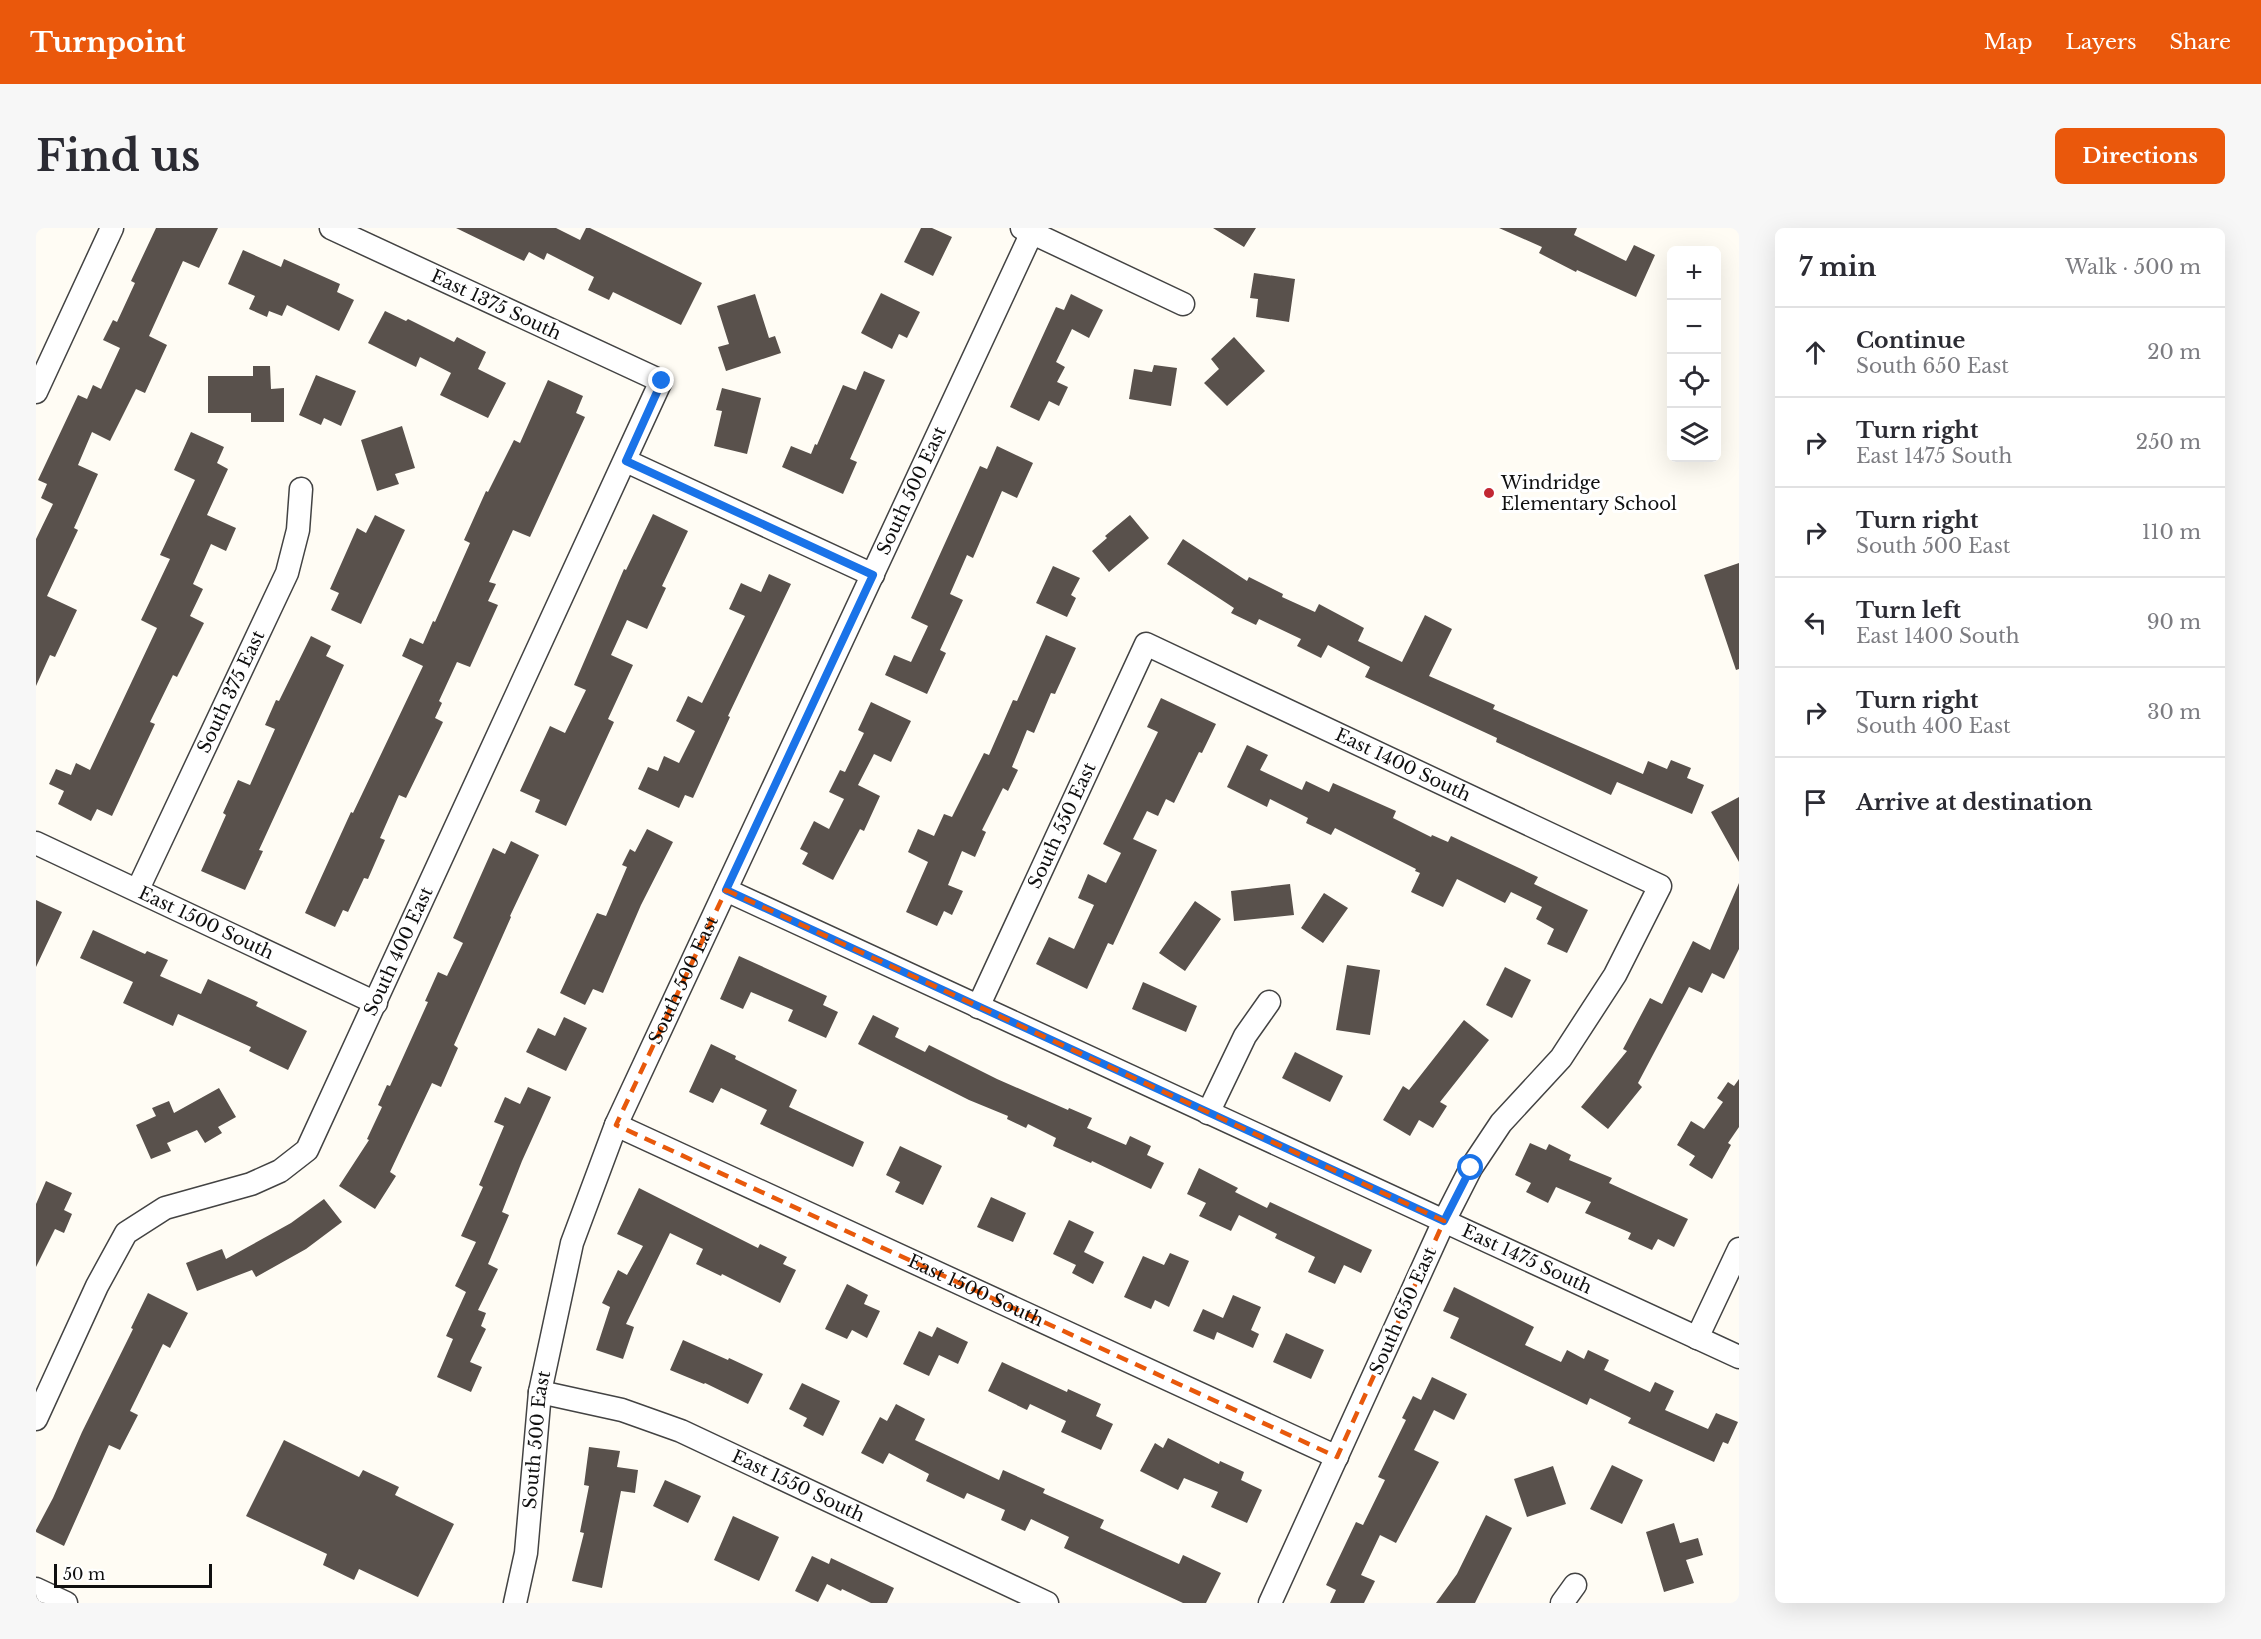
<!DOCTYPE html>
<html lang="en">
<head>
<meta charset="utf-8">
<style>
	:root { --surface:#fff; --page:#f7f7f7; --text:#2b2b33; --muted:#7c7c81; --line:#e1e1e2; --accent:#ea580c }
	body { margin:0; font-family:"Libre Baskerville",serif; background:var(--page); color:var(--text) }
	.controls { position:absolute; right:18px; top:18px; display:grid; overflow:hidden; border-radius:9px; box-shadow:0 6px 24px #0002 }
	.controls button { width:54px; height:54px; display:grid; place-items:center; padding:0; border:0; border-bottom:2px solid var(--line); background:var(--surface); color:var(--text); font:30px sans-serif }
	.scale { position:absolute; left:18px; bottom:15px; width:158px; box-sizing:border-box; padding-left:6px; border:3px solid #101010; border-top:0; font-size:16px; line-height:21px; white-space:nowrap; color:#101010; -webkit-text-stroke:4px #fff; paint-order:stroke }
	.stop { position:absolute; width:18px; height:18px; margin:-14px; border:4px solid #1a73e8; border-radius:50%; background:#fff }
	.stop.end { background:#1a73e8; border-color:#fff; box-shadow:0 2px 6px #0008 }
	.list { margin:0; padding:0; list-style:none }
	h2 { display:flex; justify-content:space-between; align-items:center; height:78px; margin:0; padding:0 24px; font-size:26px }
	h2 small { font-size:20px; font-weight:400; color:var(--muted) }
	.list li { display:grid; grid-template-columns:39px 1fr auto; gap:18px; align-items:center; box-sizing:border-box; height:90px; padding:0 24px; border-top:2px solid var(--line) }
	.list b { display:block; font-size:22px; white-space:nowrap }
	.list p { margin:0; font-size:20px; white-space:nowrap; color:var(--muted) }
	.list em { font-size:20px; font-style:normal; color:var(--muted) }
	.icon { flex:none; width:33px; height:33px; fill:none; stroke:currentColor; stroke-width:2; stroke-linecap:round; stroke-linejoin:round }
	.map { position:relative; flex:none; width:1703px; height:1375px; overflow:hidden; border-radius:9px }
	header { display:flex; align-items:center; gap:36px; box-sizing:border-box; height:84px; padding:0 30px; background:var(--accent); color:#fff }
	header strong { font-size:28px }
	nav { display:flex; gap:33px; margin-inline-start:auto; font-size:21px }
	.intro { display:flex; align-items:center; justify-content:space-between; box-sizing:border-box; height:144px; padding:0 36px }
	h1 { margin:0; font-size:42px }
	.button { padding:15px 27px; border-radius:9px; background:var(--accent); color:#fff; font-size:21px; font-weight:700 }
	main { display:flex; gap:36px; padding:0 36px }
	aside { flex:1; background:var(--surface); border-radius:9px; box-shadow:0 6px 24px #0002 }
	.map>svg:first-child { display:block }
	.building { fill:#59514c }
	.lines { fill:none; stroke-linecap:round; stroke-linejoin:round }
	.minor-casing { stroke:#434343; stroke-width:25 }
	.minor { stroke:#fff; stroke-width:22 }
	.route { stroke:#1a73e8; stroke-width:8 }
	.marked { fill:none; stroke:#e8590c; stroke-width:4.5; stroke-dasharray:12 8; stroke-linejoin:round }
	.poi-dot { fill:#c22733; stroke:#fff; stroke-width:2 }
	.labels { text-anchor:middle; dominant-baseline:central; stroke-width:6; stroke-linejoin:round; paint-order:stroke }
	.street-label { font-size:18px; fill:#101010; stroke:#fff }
	.poi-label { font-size:18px; fill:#101010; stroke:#fff; text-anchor:start }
</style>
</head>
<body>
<header>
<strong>Turnpoint</strong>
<nav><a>Map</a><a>Layers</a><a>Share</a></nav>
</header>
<div class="intro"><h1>Find us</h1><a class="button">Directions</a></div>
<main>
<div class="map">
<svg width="1703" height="1375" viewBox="0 0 1703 1375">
	<rect width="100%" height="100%" fill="#fffcf4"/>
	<!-- building -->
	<path class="building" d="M120,0H182L163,40L147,33L113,108L131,117L109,165L100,161L74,213L56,204L42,237L62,246L38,300L42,302L11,368L41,382L19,429L14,427L0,458V311L17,276L5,270L11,256L2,252L42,167L51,171L57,157L65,161L84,120L67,112L77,92L81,94L99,55L95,53Z
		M420,0H520L544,12L550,0H554L666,55L645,97L577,64L573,72L552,62L558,49L511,25L508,32L493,24L488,33Z
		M885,0H896L916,9L897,48L868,34Z
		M1177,0H1220L1208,19Z
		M1463,0H1541L1538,7L1590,33L1598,17L1619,27L1600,69L1541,42L1540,44L1503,25L1506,19Z
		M207,22L245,39L248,31L304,56L301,64L318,72L303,103L251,77L246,88L233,83L231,89L213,81L219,68L192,56Z
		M1218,45L1259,51L1253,94L1220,89L1222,71L1214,70Z
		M845,65L884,84L871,110L863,106L856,121L825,105Z
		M719,66L733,110L739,108L745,125L690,143L682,119L693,116L681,78Z
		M1035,66L1067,82L1053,110L1036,101L1020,134L1029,139L1021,154L1032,159L1023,178L1013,173L1003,193L974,179L1020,79L1028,82Z
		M349,83L370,93L372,91L418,114L421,109L450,124L442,141L470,155L452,190L404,167L415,145L384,129L380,139L332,115Z
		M1198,109L1229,143L1191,178L1168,155L1183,141L1175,131Z
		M1118,137L1141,140L1135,178L1093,171L1098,141L1116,144Z
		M217,138H234L235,161L248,160V194H215V185H172V148H217Z
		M828,143L849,152L814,231L821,234L807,266L746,239L755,218L775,226L779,216L781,217L807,157L820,162Z
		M280,147L320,163L305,198L288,190L285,197L263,187Z
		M512,152L547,168L540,185L549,189L494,309L477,302L453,354L460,356L452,373L462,377L434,439L421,434L403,473L406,475L399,490L407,494L370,570L363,567L344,610L349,612L332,651L328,650L312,684L307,682L299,699L269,685L315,584L317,585L387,438L366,428L374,410L387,416L397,393L399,394L434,315L428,312L450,263L452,264L478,212L484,215Z
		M686,160L725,170L711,226L678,218L686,183L680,182Z
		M366,198L379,240L359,246L363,256L341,263L325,212Z
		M155,204L188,219L181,235L192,241L171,287L200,300L190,323L175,316L157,356L167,361L154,388L168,395L141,449L137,447L114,494L119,496L76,588L61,581L55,593L22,576L28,563L13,556L20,541L35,547L40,535L54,542L121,400L105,392L134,331L124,327L159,252L138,242Z
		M961,218L997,235L981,270L966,263L937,330L931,327L914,366L927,372L904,422L910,425L891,466L849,447L858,427L875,434L892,398L875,390L944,238L951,241Z
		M617,286L652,303L626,358L630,360L611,401L591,392L575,427L597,437L572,491L578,494L530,598L499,584L504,572L484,563L514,498L529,505L550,462L538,457L588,341L590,342Z
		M339,287L369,302L325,396L295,382L303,365L294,361L321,300L330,305Z
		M1094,287L1113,310L1073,344L1056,323L1071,310L1069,308Z
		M1147,311L1211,353L1213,349L1247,366L1246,369L1279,384L1283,376L1328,400L1322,413L1366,434L1389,387L1416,401L1393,448L1459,477L1457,481L1607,546L1612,533L1631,541L1635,532L1655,540L1651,550L1668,557L1656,586L1581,554L1575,567L1460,514L1461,510L1329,449L1334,439L1292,417L1285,430L1261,418L1265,411L1223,391L1220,397L1195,385L1198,380L1131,336Z
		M1703,335V441L1700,442L1668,347Z
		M1017,338L1044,350L1035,367L1040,370L1031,389L1000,375Z
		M733,346L755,356L692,488L694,489L657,570L649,567L643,580L602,561L612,539L622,543L628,528L643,535L659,503L640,493L652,468L666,475L709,388L693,381L705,355L725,364Z
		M1010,407L1040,420L1019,466L1015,465L998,505L991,502L976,539L982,542L972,563L967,560L946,602L950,604L939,629L926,623L912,657L927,663L916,687L908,683L901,698L870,684L892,634L872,624L882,601L898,608L908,586L916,589L948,525L953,527L977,472L981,473Z
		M275,408L295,418L290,428L308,437L223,622L227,623L209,662L165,643L190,587L187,585L202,552L214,557L239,501L229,497L240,472L243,473Z
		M1125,470L1180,496L1166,525L1163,524L1138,575L1130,571L1122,588L1111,583L1097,611L1121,622L1077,717L1072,715L1051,761L1000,736L1013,709L1038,721L1058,677L1042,670L1052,646L1070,655L1085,625L1067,616L1122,504L1111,499Z
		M835,474L875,493L855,534L838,526L822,557L844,568L828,603L824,601L797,652L766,636L772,625L764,621L778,593L793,601L808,571L793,564L804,542L809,544L828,505L822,502Z
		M1211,517L1232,527L1224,542L1266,562L1270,553L1293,564L1297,555L1360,583L1357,590L1395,609L1396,607L1412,614L1415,608L1502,649L1498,656L1552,682L1531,725L1511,716L1518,701L1500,691L1506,679L1475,664L1469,675L1421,651L1407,679L1375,664L1384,645L1379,643L1380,641L1299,600L1295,607L1270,595L1272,590L1234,571L1231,579L1191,559Z
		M1703,569V634L1675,584Z
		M611,601L637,614L605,677L567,765L557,761L549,777L524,765L561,685L570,688L591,639L586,637L594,621L599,624Z
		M475,613L503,627L474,688L475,689L418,817L422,820L405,859L396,855L354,944L360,948L339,981L303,958L333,912L331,911L346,879L342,877L351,857L354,858L392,774L389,773L402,744L411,748L427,715L417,710L457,620L469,626Z
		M1703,655V721L1688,751L1676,745L1666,765L1653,759L1602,855L1606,859L1572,901L1545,879L1591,823L1587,821L1614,770L1626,776L1657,713L1674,722Z
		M1254,656L1258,687L1198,693L1195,663Z
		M1288,665L1312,680L1287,715L1265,700Z
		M0,672L26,684L0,739Z
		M1159,673L1185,691L1149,743L1123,725Z
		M57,702L109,726L111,723L132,732L124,748L165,766L172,751L222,774L220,778L271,803L252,842L213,823L215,819L142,786L137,798L87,775L97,754L44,730Z
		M703,728L791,768L787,777L802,784L790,810L752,793L757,782L715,764L707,781L684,771Z
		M1311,737L1344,742L1334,807L1300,802Z
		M1469,739L1495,752L1476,790L1450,777Z
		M1107,754L1161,778L1150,804L1096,781Z
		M837,787L863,800L859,809L889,824L893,817L961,851L1032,882L1033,880L1056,890L1051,900L1090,917L1094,908L1115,918L1111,927L1128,935L1115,961L1056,933L1055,935L1017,918L1020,910L992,896L990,900L971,891L972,888L933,872L822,816Z
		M528,789L551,800L530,843L490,824L502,800L519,808Z
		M1428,792L1453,812L1404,874L1411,878L1397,900L1383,892L1374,908L1347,892L1367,858L1373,862Z
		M675,816L700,828L699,831L761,862L753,879L828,914L817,939L724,896L731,882L685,860L677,875L653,864Z
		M1259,824L1307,848L1294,874L1246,850Z
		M1703,851V899L1692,915L1695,917L1676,951L1653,937L1659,928L1641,917L1655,893L1668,901L1687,874L1681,870L1692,854L1698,858Z
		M492,859L515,869L486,933L466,984L473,987L452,1036L462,1041L442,1082L450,1085L445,1098L450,1101L434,1134L446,1139L435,1164L401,1149L417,1111L410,1108L430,1064L419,1058L440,1014L425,1008L447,959L443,957L468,898L458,894L469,869L484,876Z
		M183,860L200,889L182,899L186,905L169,915L161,902L131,915L135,923L115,931L100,897L120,888L116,880L133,873L138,885Z
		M1494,915L1510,922L1513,916L1535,927L1533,932L1576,950L1573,955L1652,991L1638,1019L1622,1011L1616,1022L1592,1011L1595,1005L1549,985L1555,974L1520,959L1512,975L1490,964L1495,955L1479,947Z
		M864,918L906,938L887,977L859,964L864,954L850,947Z
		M1163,940L1202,960L1199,964L1231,980L1234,974L1336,1022L1325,1045L1308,1037L1299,1056L1272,1044L1279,1029L1239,1010L1241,1006L1203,987L1195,1003L1163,988L1170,975L1151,966Z
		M10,953L36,965L28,982L36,986L28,1005L19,1001L0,1039V976Z
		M603,960L722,1020L724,1016L751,1029L747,1036L760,1042L744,1075L686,1046L685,1048L660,1036L667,1021L634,1005L590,1096L598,1099L587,1131L560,1122L574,1079L566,1075L582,1042L591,1047L607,1018L581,1006Z
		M955,969L990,985L977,1014L941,999Z
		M288,971L306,994L270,1021L220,1049L216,1042L161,1063L150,1035L186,1021L190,1031L255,995Z
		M1033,992L1058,1004L1048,1024L1068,1034L1057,1056L1036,1045L1040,1037L1017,1026Z
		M1134,1025L1153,1033L1133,1079L1119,1072L1115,1081L1088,1069L1107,1028L1128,1037Z
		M811,1056L832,1067L828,1076L844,1083L831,1110L816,1102L811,1111L789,1101Z
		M1418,1059L1498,1099L1489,1117L1525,1134L1531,1122L1548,1131L1552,1122L1573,1132L1568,1142L1614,1164L1619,1154L1638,1163L1629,1182L1672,1201L1680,1185L1702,1194L1692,1216L1687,1214L1678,1234L1592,1195L1595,1190L1554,1170L1551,1177L1414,1110L1423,1090L1407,1083Z
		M112,1065L152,1085L134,1120L127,1116L94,1183L102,1187L84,1222L73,1217L28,1318L0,1304V1302L17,1270L46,1204L97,1101L95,1100Z
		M1197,1067L1225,1079L1215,1102L1223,1106L1217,1120L1181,1104L1178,1112L1157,1103L1167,1081L1187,1090Z
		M901,1099L932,1114L922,1136L903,1127L893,1148L867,1136L883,1103L896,1109Z
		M1250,1105L1288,1122L1275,1151L1237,1134Z
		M647,1112L692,1132L693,1130L727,1146L712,1176L669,1155L668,1156L634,1142Z
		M966,1134L1031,1164L1032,1161L1065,1176L1060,1188L1077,1196L1065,1222L1025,1204L1030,1193L994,1176L991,1182L952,1163Z
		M1396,1149L1431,1166L1418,1192L1398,1182L1378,1222L1403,1234L1360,1315L1344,1307L1325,1347L1339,1353L1328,1375H1294L1300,1362L1290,1357L1320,1294L1327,1297L1349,1252L1342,1249L1370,1192L1366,1190L1377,1168L1385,1172Z
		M766,1155L804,1173L787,1208L767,1198L771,1190L753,1181Z
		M860,1176L889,1191L879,1212L963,1252L967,1242L1009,1261L1007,1265L1068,1292L1064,1300L1143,1336L1147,1327L1185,1345L1170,1375H1147L1028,1320L1033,1309L995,1291L989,1303L965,1292L969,1282L931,1265L928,1271L890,1253L893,1246L853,1225L847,1236L825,1225L844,1189L851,1193Z
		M1132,1210L1183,1236L1184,1233L1208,1244L1205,1252L1226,1262L1211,1295L1175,1279L1182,1264L1148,1250L1142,1262L1104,1243L1119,1215L1127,1220Z
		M248,1212L323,1249L327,1242L363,1259L359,1267L418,1296L382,1369L323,1341L318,1352L287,1337L291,1326L210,1288Z
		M553,1219L584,1223L581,1239L602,1242L599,1265L585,1263L566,1360L536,1353L548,1305L544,1304L553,1258L548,1257Z
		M1576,1237L1607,1252L1586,1296L1554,1281Z
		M1517,1238L1530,1276L1491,1289L1478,1251Z
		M629,1252L665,1268L652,1295L617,1278Z
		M1450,1287L1476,1300L1439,1375H1400L1421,1346Z
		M697,1288L743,1309L723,1353L678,1332Z
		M1638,1295L1644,1315L1662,1310L1667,1327L1650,1332L1658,1355L1628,1364L1610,1304Z
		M776,1328L793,1336L795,1330L858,1360L851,1375H835L806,1361L805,1363L791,1356L782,1374L759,1363Z"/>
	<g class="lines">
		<!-- minor casing -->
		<g class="minor-casing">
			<g id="minor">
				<path d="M986,0L1147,76"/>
				<path d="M0,164L76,0"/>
				<path d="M590,233L837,347"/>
				<path id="s1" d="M0,615L340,775"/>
				<path id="s2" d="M102,661L251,345L262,302L265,261"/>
				<path id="s3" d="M690,662L1703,1129"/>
				<path id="s4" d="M942,779L1110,416L1624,658L1579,747L1525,830L1465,895L1435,940L1408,993L1234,1375"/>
				<path d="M1172,885L1209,808L1233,774"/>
				<path id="s5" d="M580,897L1301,1229"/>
				<path d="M1661,1110L1703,1021"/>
				<path id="s6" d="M504,1164L586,1182L645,1203L1011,1375"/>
				<path id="s7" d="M0,1191L61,1058L90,1005L129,980L215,956L244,943L271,922L625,153L295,0"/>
				<path d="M0,1361L30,1375"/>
				<path id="s8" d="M479,1375L490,1325L504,1164L536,1015L580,897L998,0"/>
				<path d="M1526,1375L1539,1357"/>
			</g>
		</g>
		<!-- minor -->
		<use href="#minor" class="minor"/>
	</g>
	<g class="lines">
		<!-- route -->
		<path class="route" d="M626,153L590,233L837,347L690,662L1408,993L1435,940"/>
	</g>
	<!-- marked area -->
	<path class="marked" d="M690,662L1408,993L1301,1229L580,897Z"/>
	<!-- markers -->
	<circle class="poi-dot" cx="1453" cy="265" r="6"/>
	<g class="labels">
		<!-- street labels -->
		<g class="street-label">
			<text transform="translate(460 77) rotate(25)">East 1375 South</text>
			<text stroke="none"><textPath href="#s8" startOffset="1191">South 500 East</textPath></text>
			<text stroke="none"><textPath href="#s2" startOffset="218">South 375 East</textPath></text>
			<text stroke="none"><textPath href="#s4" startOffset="684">East 1400 South</textPath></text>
			<text stroke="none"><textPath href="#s4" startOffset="200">South 550 East</textPath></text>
			<text stroke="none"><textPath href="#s1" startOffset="188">East 1500 South</textPath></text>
			<text stroke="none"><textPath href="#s7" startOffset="627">South 400 East</textPath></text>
			<text stroke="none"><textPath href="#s8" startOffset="651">South 500 East</textPath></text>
			<text stroke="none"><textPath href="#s3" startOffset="882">East 1475 South</textPath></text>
			<text stroke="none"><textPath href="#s5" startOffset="396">East 1500 South</textPath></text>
			<text transform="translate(1367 1083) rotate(-66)">South 650 East</text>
			<text stroke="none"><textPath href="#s8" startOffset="165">South 500 East</textPath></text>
			<text stroke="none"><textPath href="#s6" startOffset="276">East 1550 South</textPath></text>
		</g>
		<!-- poi labels -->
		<g class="poi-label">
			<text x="1465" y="255">Windridge<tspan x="1465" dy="21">Elementary School</tspan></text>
		</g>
	</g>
</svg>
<div class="controls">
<button>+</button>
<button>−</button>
<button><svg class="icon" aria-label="locate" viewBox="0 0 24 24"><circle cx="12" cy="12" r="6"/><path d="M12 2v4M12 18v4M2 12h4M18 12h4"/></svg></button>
<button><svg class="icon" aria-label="layers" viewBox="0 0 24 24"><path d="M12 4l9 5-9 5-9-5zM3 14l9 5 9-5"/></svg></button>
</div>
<div class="scale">50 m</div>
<div class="stop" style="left:1435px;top:940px"></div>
<div class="stop end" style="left:626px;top:153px"></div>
</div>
<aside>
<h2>7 min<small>Walk · 500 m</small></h2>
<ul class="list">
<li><svg class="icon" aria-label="ahead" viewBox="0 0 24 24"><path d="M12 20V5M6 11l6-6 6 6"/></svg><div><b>Continue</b><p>South 650 East</p></div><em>20 m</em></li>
<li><svg class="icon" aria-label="right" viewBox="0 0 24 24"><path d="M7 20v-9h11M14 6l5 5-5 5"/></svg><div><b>Turn right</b><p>East 1475 South</p></div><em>250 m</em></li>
<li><svg class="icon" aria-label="right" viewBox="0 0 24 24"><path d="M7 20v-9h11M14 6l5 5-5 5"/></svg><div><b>Turn right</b><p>South 500 East</p></div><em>110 m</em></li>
<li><svg class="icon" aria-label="left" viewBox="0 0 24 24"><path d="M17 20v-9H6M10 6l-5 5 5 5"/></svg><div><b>Turn left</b><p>East 1400 South</p></div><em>90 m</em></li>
<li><svg class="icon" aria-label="right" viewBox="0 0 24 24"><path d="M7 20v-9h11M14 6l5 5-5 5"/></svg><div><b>Turn right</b><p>South 400 East</p></div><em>30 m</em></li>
<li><svg class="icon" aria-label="arrive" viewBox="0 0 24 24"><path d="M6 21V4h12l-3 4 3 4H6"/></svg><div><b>Arrive at destination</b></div></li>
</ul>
</aside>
</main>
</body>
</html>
